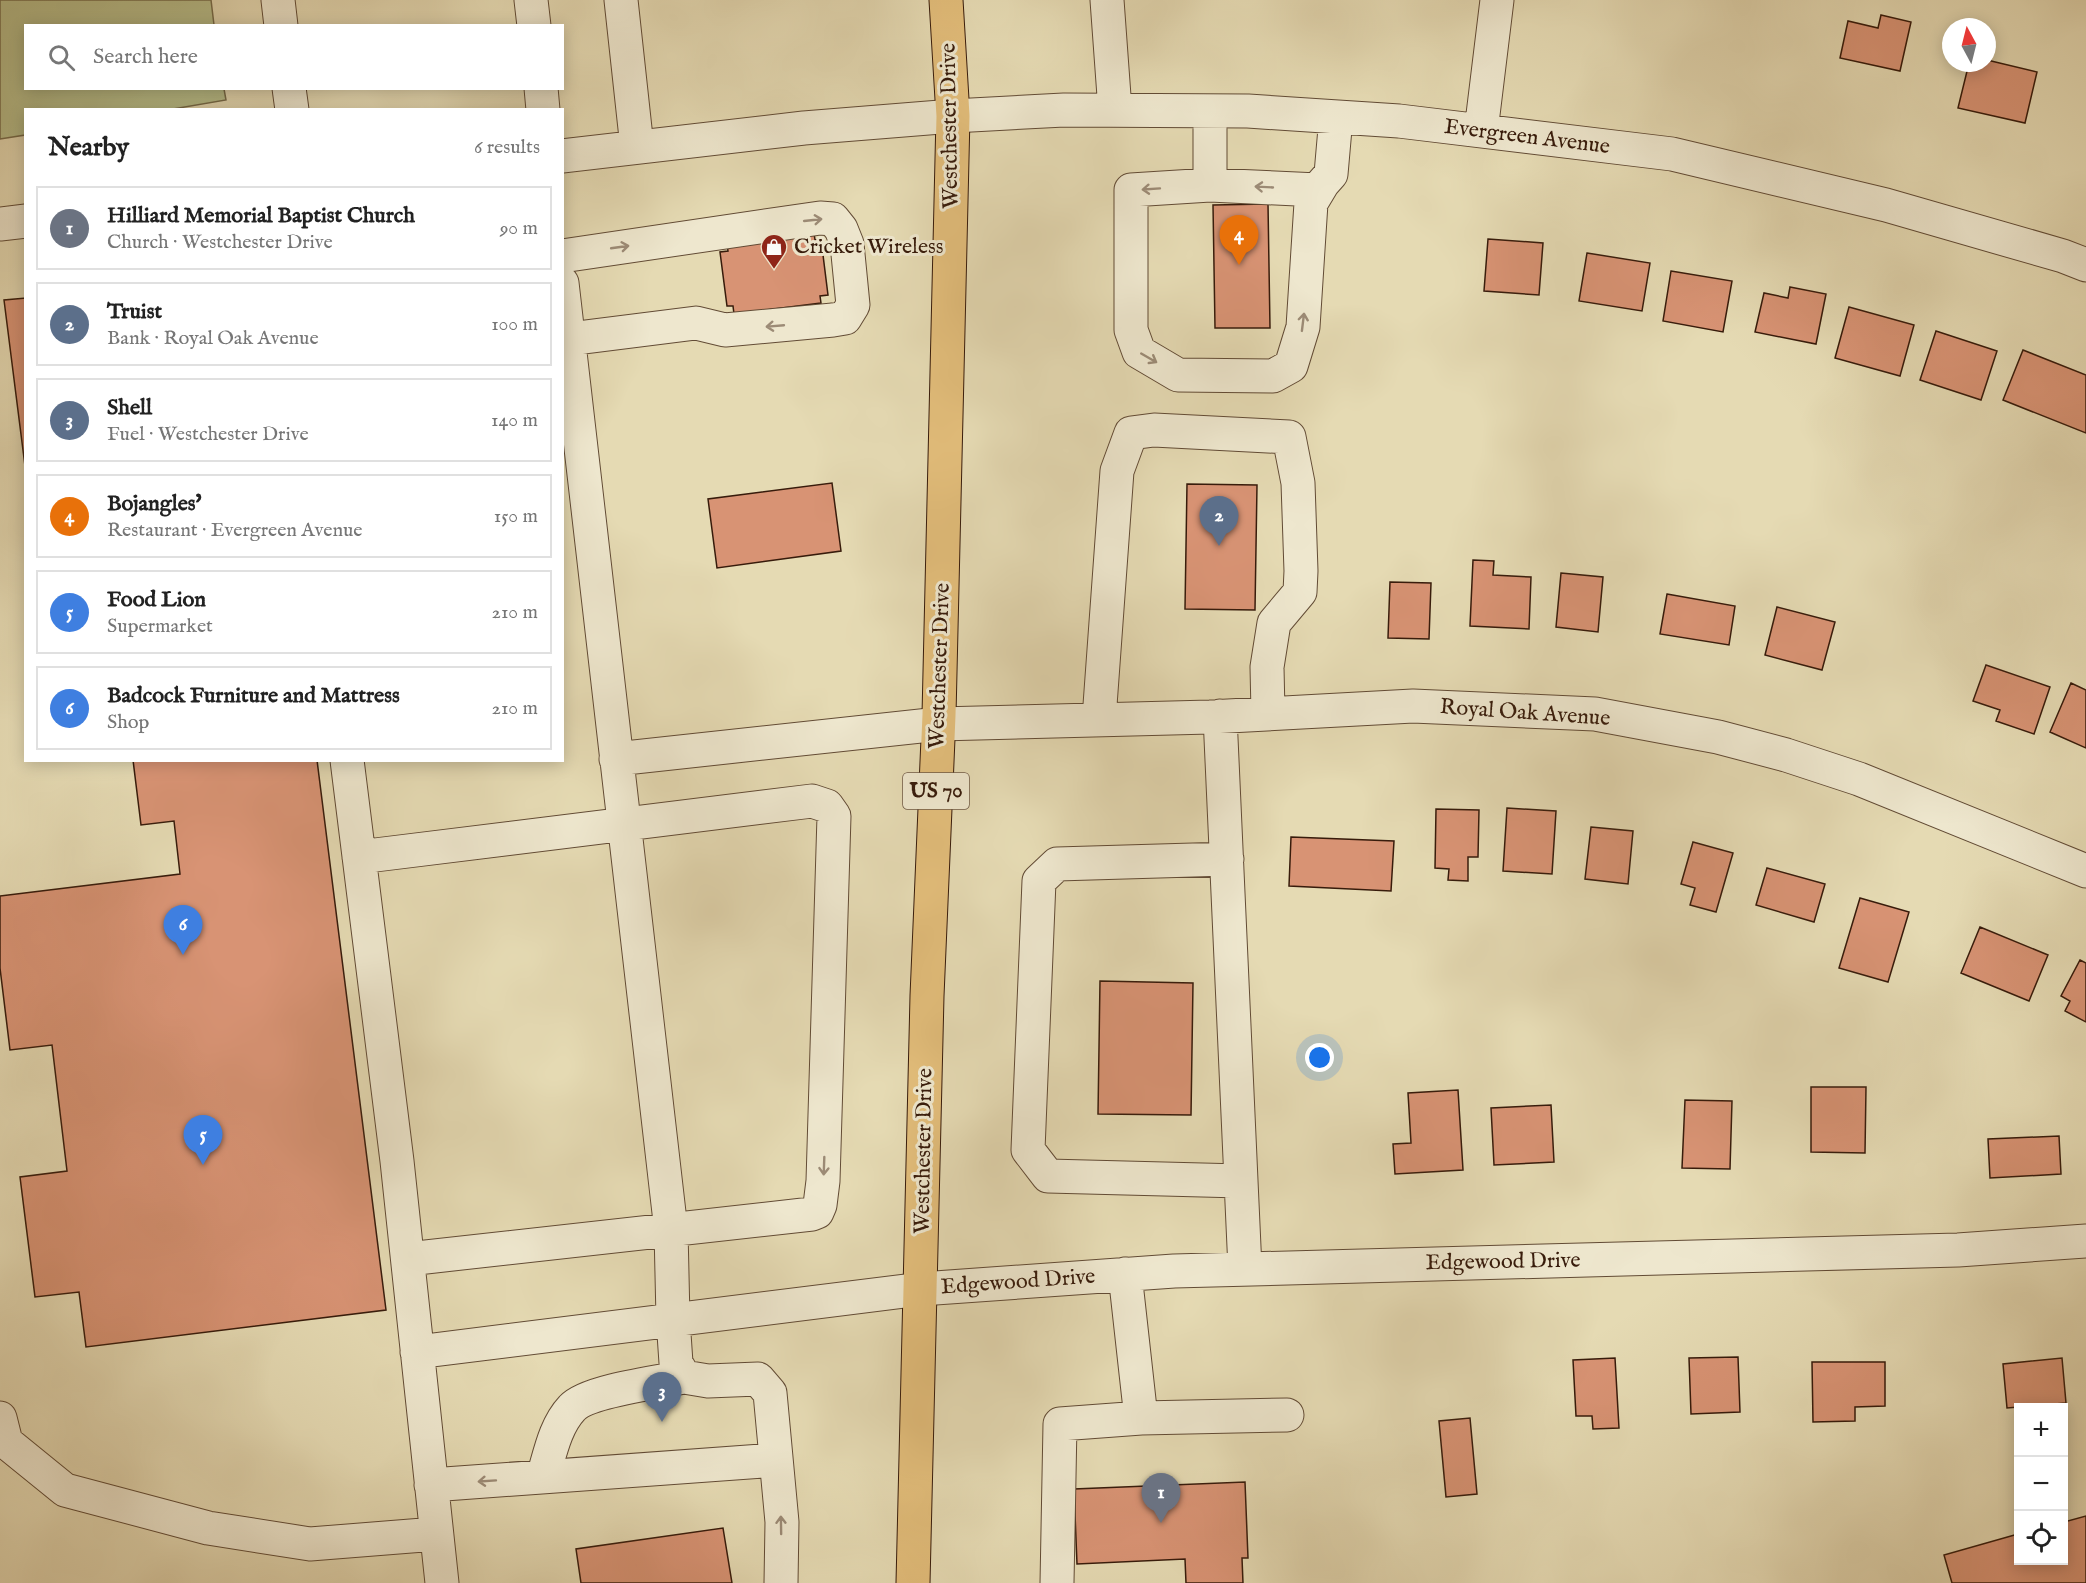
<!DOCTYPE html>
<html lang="en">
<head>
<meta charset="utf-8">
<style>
	:root { --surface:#fff; --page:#f6f6f6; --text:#222; --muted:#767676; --line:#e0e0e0; --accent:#ea580c }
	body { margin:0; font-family:"IM FELL English",serif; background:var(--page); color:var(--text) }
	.controls { position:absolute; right:18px; bottom:18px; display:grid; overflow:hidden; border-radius:0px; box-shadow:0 3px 15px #0003 }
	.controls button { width:54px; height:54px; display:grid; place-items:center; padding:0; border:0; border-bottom:2px solid var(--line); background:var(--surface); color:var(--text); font:30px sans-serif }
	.compass { position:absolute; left:1942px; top:18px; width:54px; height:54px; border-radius:50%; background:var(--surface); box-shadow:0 3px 15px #0003; rotate:353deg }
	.you { position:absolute; left:1320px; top:1058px; width:21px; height:21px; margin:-15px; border:4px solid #fff; border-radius:50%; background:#1a73e8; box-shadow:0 0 0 9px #1a73e833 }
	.badge { display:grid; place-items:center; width:39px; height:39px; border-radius:50%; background:var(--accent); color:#fff; font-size:20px; font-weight:700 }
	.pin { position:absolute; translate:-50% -50px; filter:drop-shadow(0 2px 3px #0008) }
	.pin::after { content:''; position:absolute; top:32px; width:21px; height:18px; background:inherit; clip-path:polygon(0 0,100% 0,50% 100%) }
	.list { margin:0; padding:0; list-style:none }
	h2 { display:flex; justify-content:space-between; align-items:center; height:78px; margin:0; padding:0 24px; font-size:26px }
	h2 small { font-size:20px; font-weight:400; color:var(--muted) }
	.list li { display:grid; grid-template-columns:39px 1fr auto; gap:18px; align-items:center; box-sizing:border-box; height:84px; margin:0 12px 12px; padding:0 12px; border:2px solid var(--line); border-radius:0px }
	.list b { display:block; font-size:22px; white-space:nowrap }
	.list p { margin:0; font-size:20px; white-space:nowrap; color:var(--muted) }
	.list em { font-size:20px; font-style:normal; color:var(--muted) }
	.icon { flex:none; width:33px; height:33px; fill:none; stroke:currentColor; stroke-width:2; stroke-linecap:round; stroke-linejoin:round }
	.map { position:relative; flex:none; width:2086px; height:1583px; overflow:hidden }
	.search { position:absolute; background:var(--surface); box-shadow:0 3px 15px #0003; left:24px; top:24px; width:540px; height:66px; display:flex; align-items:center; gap:15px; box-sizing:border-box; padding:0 21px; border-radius:0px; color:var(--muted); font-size:22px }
	.panel { position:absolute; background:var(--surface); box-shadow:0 3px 15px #0003; left:24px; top:108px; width:540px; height:654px; border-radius:0px }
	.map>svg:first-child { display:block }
	.green { fill:#b7be8b; stroke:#776c4b; stroke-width:1.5 }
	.building { fill:#d89374; stroke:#371b0b; stroke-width:1.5 }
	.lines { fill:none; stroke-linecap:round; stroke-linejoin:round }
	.minor-casing { stroke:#624b35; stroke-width:35 }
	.major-casing { stroke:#371b0b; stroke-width:35 }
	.minor { stroke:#eee7ce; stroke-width:33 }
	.major { stroke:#e2bd7a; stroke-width:33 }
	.oneway { stroke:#9c8b76 }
	.labels { text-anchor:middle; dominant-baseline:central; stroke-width:6; stroke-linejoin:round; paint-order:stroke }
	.shield { fill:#eee7ce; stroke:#6e5846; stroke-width:1.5 }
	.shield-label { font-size:21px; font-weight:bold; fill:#371b0b }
	.street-label { font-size:22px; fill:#371b0b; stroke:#eee7ce }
	.poi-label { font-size:22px; fill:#371b0b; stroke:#eee7ce; text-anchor:start }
</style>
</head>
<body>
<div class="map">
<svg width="2086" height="1583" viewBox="0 0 2086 1583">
	<rect width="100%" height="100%" fill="#e5dab3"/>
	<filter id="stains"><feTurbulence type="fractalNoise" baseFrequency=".00333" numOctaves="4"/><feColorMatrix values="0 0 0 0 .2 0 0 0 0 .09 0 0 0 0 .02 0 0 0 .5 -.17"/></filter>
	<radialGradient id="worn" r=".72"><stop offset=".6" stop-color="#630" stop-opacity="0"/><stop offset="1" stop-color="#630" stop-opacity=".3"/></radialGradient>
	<!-- green -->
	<path class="green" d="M0,0H211L214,25L26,26V88L224,89L226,100L173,109L26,110L25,135L0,139Z"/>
	<!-- building -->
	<path class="building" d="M1881,15L1911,22L1900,71L1840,58L1848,21L1878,28Z
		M1987,60L2037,72L2025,123L1958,108L1969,63H1987Z
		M1268,204L1270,328H1215L1213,205Z
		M814,233L815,240L821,239L828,295L820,296L821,303L734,314L733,306H727L720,252L728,251L727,244Z
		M1488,239L1543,243L1539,295L1484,291Z
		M1587,253L1650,263L1642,311L1579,301Z
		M1671,271L1732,281L1723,332L1663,321Z
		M1790,287L1826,294L1816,344L1755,332L1764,293L1788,298Z
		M26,298V474L4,300Z
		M1849,307L1914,325L1900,376L1835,358Z
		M1936,331L1997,351L1981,400L1920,380Z
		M2023,350L2086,375V433L2003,400Z
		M832,483L841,551L717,568L708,499Z
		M1187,484L1257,485L1255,610L1185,609Z
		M1473,560L1494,561L1493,575L1531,577L1529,629L1470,626Z
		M1561,573L1603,577L1598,632L1556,627Z
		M1390,582L1431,583L1429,639L1388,638Z
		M1667,594L1735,606L1729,645L1660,634Z
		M1777,607L1835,622L1822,670L1765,655Z
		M1986,665L2050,687L2034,734L1996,721L2000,710L1973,701Z
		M2071,683L2086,690V748L2050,732Z
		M133,760H317L386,1310L86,1347L79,1292L35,1297L20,1177L67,1171L52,1045L10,1050L0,968V896L180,874L174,821L141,825Z
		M1507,808L1556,811L1552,874L1503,871Z
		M1436,809L1479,810L1478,857H1468V881L1448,880L1449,869L1435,868Z
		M1591,827L1633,831L1628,884L1585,879Z
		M1291,837L1394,841L1391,891L1289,886Z
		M1693,842L1733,853L1716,912L1690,905L1695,888L1681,884Z
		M1767,868L1825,884L1814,922L1756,905Z
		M1860,898L1909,912L1888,982L1839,968Z
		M1980,927L2048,955L2029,1001L1961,973Z
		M2080,960L2086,963V1022L2065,1011L2070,1001L2061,996Z
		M1100,981L1193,983L1191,1115L1098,1114Z
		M1811,1087H1866L1865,1153L1811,1152Z
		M1458,1090L1463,1170L1395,1174L1393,1144L1411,1143L1408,1093Z
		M1685,1100L1732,1101L1730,1169L1682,1168Z
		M1551,1105L1554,1162L1494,1165L1491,1108Z
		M2059,1136L2061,1174L1990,1178L1988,1139Z
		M1738,1357L1740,1412L1691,1414L1689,1358Z
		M1615,1358L1619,1428L1593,1429L1592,1416H1576L1573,1360Z
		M2062,1358L2066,1403L2007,1408L2003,1364Z
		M1812,1362H1885V1406L1855,1407V1421L1813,1422Z
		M1470,1418L1477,1494L1446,1497L1439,1421Z
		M1245,1482L1248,1558H1242L1243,1583H1186L1185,1559L1077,1564L1074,1489Z
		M2086,1516V1583H1952L1944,1555L2018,1534V1560H2064V1522Z
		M723,1528L732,1583H581L576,1549Z"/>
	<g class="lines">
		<!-- minor casing -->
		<g class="minor-casing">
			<path id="minor" d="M278,0L281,26
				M531,0L534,26
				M621,0L637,147
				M1107,0L1115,110
				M289,88L292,110
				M541,88L543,110
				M1481,131L1497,0
				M562,156L804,128L953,116L1064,110L1248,111L1399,121L1672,154L1886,205L2063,256L2086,265
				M1210,185V111
				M1318,190L1210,185L1131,190V330L1139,352L1178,375L1273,376L1291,366L1303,327L1311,203L1323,183L1331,174L1336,117
				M0,224L26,221
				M562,256L820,218L833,219L841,229L847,244L853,305L845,318L833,320L725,330L696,323L569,339
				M562,283L671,1230L673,1319L676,1363L684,1377L708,1381L758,1379L770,1393L782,1522L781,1583
				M1220,716L1245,1269
				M1099,719L1117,471L1131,433L1154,430L1289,437L1298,483L1301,571L1300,592L1274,623L1267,667L1268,713
				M616,759L939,724L1210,717L1413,706L1595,714L1718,737L1786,755L1859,779L2086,871
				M347,760L397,1161L442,1583
				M359,857L812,801L827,806L834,816L823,1181L820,1205L817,1212L812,1214L408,1259
				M1227,859L1057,864L1039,881L1028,1150L1048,1176L1241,1181
				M417,1352L921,1289L1174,1271L1958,1250L2086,1241
				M0,1418L6,1442L65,1490L208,1528L310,1544L436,1534
				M1141,1418L1287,1415
				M543,1477C550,1454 555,1426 572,1408C587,1391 659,1382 684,1377
				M431,1485L776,1460
				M1057,1583L1060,1424L1141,1418L1125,1274"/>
		</g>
		<!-- major casing -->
		<g class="major-casing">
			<path id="major" d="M913,1583L927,996L939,715L953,116L946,0"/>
		</g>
		<!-- minor -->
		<use href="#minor" class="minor"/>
		<!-- major -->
		<use href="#major" class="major"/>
	</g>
	<!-- one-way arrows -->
	<defs><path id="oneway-shaft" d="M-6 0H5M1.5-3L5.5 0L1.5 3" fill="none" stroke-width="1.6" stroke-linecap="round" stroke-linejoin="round" transform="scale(1.5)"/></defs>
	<g class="oneway">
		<use href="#oneway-shaft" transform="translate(1264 187) rotate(-177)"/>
		<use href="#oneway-shaft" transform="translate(1151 189) rotate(176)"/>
		<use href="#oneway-shaft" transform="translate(813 220) rotate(-6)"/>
		<use href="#oneway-shaft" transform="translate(620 247) rotate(-8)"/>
		<use href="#oneway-shaft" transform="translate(1303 322) rotate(-83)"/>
		<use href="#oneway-shaft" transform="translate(775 326) rotate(175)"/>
		<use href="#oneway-shaft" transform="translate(1149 358) rotate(30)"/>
		<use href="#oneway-shaft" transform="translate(824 1166) rotate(92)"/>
		<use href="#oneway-shaft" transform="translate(487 1481) rotate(176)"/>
		<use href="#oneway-shaft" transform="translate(781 1525) rotate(-91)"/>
	</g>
	<!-- icons -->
	<defs>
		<g id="shop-pin" transform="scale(1.35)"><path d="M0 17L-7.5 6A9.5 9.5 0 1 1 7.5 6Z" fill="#8f2418" stroke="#eee7ce"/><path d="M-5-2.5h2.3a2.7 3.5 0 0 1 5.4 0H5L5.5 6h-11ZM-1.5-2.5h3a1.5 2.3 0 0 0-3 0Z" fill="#fff"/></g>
	</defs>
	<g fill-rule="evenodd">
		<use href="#shop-pin" x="774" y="247"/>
	</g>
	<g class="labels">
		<!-- shield labels -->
		<rect class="shield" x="903" y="773" width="66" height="36" rx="4.5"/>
		<g class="shield-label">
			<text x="936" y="791">US 70</text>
		</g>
		<!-- street labels -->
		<g class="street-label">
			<text transform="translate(950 126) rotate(-91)">Westchester Drive</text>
			<text transform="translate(1527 137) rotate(7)">Evergreen Avenue</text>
			<text transform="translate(940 666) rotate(-88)">Westchester Drive</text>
			<text transform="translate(1525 713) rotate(4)">Royal Oak Avenue</text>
			<text transform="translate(924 1151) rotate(-89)">Westchester Drive</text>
			<text transform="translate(1503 1262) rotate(-1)">Edgewood Drive</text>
			<text transform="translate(1018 1282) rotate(-4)">Edgewood Drive</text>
		</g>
		<!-- poi labels -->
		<g class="poi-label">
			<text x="794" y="247">Cricket Wireless</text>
		</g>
	</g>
	<rect width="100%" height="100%" filter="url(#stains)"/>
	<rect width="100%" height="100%" fill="url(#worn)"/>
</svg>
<div class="controls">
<button>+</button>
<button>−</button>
<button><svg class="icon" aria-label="locate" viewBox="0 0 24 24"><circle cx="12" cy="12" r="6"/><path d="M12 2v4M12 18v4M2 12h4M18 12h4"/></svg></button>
</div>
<svg class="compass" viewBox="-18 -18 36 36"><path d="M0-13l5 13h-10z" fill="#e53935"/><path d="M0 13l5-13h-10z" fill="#767676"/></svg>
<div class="you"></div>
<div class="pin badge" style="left:1161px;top:1523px;background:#6b7280">1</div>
<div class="pin badge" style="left:1219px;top:546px;background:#5c6f8a">2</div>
<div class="pin badge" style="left:662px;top:1422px;background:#5c6f8a">3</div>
<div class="pin badge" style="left:1239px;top:265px;background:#e8710a">4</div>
<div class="pin badge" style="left:203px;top:1165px;background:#3f7fe0">5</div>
<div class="pin badge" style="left:183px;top:955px;background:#3f7fe0">6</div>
<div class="search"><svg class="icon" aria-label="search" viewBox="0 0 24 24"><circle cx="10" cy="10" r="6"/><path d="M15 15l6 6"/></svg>Search here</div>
<section class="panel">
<h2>Nearby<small>6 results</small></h2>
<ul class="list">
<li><span class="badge" style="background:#6b7280">1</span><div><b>Hilliard Memorial Baptist Church</b><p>Church · Westchester Drive</p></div><em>90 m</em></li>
<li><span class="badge" style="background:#5c6f8a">2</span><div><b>Truist</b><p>Bank · Royal Oak Avenue</p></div><em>100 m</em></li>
<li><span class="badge" style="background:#5c6f8a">3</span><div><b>Shell</b><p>Fuel · Westchester Drive</p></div><em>140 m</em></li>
<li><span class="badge" style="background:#e8710a">4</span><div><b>Bojangles'</b><p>Restaurant · Evergreen Avenue</p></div><em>150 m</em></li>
<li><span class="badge" style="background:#3f7fe0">5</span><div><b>Food Lion</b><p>Supermarket</p></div><em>210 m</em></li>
<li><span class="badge" style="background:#3f7fe0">6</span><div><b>Badcock Furniture and Mattress</b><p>Shop</p></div><em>210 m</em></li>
</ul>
</section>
</div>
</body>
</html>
